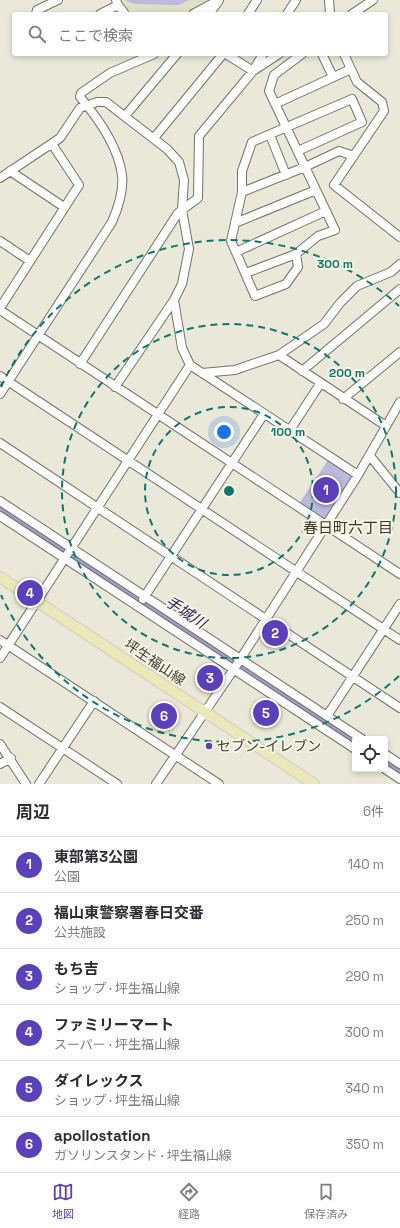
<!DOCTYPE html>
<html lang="ja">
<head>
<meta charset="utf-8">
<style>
	:root { --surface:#fff; --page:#f2f2f3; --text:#2b2b33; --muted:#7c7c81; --line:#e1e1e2; --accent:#5b41b9 }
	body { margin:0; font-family:"Space Grotesk","Noto Sans JP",sans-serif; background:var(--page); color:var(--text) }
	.controls { position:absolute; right:12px; bottom:12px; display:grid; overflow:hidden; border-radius:4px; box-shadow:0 2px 6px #0003 }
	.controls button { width:36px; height:36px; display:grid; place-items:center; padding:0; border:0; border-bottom:1px solid var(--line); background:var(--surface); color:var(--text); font:20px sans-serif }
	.you { position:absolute; left:224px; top:432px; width:14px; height:14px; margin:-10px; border:3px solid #fff; border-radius:50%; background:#1a73e8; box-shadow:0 0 0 6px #1a73e833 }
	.badge { display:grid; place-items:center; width:26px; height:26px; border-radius:50%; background:var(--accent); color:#fff; font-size:13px; font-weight:700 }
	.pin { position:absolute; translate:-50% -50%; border:2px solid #fff; box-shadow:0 1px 4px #0006 }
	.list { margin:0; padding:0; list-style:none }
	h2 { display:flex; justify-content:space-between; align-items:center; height:52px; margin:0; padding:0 16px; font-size:17px }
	h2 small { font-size:13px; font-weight:400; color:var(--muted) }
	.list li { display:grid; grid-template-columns:26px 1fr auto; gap:12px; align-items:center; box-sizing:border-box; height:56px; padding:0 16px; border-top:1px solid var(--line) }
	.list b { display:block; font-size:15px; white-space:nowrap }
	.list p { margin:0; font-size:13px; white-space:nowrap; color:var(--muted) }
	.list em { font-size:13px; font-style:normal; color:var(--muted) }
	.icon { flex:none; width:22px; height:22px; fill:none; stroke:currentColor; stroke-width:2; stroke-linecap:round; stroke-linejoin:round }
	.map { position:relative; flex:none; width:400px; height:784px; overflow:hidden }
	.search { position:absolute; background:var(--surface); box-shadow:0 2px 6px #0003; left:12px; right:12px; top:12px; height:44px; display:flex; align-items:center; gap:10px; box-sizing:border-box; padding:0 14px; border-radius:4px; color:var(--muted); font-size:15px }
	.sheet { height:388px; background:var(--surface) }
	nav { display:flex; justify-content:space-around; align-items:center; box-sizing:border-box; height:56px; border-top:1px solid var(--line); background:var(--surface); font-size:11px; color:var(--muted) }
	nav a { display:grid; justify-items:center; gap:2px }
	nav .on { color:var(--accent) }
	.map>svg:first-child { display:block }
	.built { fill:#e0dec6 }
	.green { fill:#bbb9dd }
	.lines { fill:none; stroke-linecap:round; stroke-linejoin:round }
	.river { stroke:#9e9bce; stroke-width:10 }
	.minor-casing { stroke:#757365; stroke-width:10 }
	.major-casing { stroke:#cdccca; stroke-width:12 }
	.minor { stroke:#fff; stroke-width:8 }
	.major { stroke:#ede8b8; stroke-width:10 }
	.ring { fill:none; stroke:#0f766e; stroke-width:2; stroke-dasharray:7 5 }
	.poi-dot { fill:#5b41b9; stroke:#f7f6e5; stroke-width:1.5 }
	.labels { text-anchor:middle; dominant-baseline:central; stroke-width:4; stroke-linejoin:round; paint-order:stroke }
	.street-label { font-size:14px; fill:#3d3c35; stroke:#f7f6e5 }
	.poi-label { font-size:14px; fill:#3d3c35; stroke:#f7f6e5; text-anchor:start }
	.neighbourhood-label { font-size:15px; fill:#363528; stroke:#f7f6e5 }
	.water-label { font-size:15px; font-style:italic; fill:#2d215f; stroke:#f7f6e5 }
	.centre { fill:#0f766e; stroke:#f7f6e5; stroke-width:2 }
	.ring-label { font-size:12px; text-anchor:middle; font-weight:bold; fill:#0f766e; stroke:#f7f6e5; stroke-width:4; stroke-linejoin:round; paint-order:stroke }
</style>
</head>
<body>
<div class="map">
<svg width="400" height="784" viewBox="0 0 400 784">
	<rect width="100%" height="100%" fill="#eae8d8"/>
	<!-- built -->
	<path class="built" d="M118,0H215L188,14H129Z"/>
	<!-- green -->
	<path class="green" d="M125,0H189L179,5L135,4Z
		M328,460L353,476L324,521L299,504Z"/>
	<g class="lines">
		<!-- river -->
		<path class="river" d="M0,508L355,741
			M385,761L400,771"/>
		<!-- minor casing -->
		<g class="minor-casing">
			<path id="minor" d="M116,0L118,5L125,14
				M329,0L330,14
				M36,14L37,10L58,0
				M100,14L118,5
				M193,14L219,0
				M209,14L218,2
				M248,14L257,0
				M287,14L296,0
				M352,14L373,0
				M226,54L253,71L263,54
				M322,54L333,77
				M344,54L357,82L382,102L384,111L334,185L400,237
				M275,104L351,69
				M125,116L177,54
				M270,135L286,175
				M154,138L223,54
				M10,171L64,207
				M0,178L60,138L80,108L97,102H106L167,149L179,162L184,180L182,210L189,249L182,284L174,300L182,348L190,365L358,475
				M242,192L305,167L339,151L354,156
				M235,223L316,190
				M0,241L30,261
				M236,252L326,211
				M296,254L298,267L286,284L255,296L231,241L242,192V171L252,142L352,99L362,122L298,151
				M246,273L296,254L318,236L335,230L269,91L274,75L302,54
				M0,308L79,185L52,144
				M0,310L400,574
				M279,355L386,426
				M80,364L178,213L198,198L199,136L253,71L279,54
				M302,371L400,289
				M202,373L235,370L279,355L324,324L340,303L357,286L391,272L400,264
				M0,376L400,640
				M115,387L174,300
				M0,394L112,222C118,208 124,191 122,175C118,146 98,118 80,97L81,93L110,73L154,54
				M343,399L400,352
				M290,430L320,384
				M0,443L400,708
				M370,456L400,493
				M0,501L362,739
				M0,516L355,749
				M143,599L264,414
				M0,640L219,784
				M0,658L190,365
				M0,707L117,784
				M327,716L400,604
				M0,744L26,784
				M385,754L400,764
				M0,764L11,758
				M385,769L400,779
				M39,784L94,701
				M156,784L234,669L358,475L400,402"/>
		</g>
		<!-- major casing -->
		<g class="major-casing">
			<path id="major" d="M0,577L314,784"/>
		</g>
		<!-- minor -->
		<use href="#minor" class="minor"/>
		<!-- major -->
		<use href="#major" class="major"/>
	</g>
	<!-- distance rings -->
	<g class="ring">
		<circle cx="229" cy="491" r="84"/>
		<circle cx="229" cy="491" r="167"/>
		<path d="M399 676A251 251 0 0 1 1 595M1 387A251 251 0 0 1 399 306"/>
	</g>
	<!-- markers -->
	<circle class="poi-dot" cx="209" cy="746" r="4"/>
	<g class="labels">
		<!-- street labels -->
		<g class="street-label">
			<text transform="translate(155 662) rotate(34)">坪生福山線</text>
		</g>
		<!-- poi labels -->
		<g class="poi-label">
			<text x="217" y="746">セブン-イレブン</text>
		</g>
		<!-- neighbourhood labels -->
		<g class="neighbourhood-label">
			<text x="348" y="527">春日町六丁目</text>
		</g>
		<!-- water labels -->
		<g class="water-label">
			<text transform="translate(186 612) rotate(33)">手城川</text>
		</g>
	</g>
	<circle cx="229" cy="491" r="6" class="centre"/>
	<g class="ring-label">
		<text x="335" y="268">300 m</text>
		<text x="347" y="377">200 m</text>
		<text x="288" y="436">100 m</text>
	</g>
</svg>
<div class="controls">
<button><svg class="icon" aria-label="locate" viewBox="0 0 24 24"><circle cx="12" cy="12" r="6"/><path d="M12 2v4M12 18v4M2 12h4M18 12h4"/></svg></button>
</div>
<div class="you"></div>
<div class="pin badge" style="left:326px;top:490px">1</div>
<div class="pin badge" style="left:275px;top:633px">2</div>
<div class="pin badge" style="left:210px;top:678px">3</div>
<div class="pin badge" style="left:30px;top:593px">4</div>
<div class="pin badge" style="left:266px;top:713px">5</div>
<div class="pin badge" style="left:164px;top:716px">6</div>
<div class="search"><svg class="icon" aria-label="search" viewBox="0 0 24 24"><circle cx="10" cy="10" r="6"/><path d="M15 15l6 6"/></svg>ここで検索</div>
</div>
<section class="sheet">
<h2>周辺<small>6件</small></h2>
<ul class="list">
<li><span class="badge">1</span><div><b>東部第3公園</b><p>公園</p></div><em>140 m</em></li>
<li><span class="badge">2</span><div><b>福山東警察署春日交番</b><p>公共施設</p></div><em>250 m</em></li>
<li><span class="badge">3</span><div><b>もち吉</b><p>ショップ · 坪生福山線</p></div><em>290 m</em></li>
<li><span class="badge">4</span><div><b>ファミリーマート</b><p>スーパー · 坪生福山線</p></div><em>300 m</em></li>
<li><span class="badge">5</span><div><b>ダイレックス</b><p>ショップ · 坪生福山線</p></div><em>340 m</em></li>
<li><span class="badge">6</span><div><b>apollostation</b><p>ガソリンスタンド · 坪生福山線</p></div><em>350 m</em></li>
</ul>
</section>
<nav>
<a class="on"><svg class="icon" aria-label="map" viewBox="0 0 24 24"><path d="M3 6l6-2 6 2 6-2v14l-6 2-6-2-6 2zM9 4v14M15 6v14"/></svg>地図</a>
<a><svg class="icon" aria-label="directions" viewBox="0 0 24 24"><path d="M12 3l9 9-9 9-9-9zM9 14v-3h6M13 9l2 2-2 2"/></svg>経路</a>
<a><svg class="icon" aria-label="saved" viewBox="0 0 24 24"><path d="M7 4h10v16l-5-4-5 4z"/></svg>保存済み</a>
</nav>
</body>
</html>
